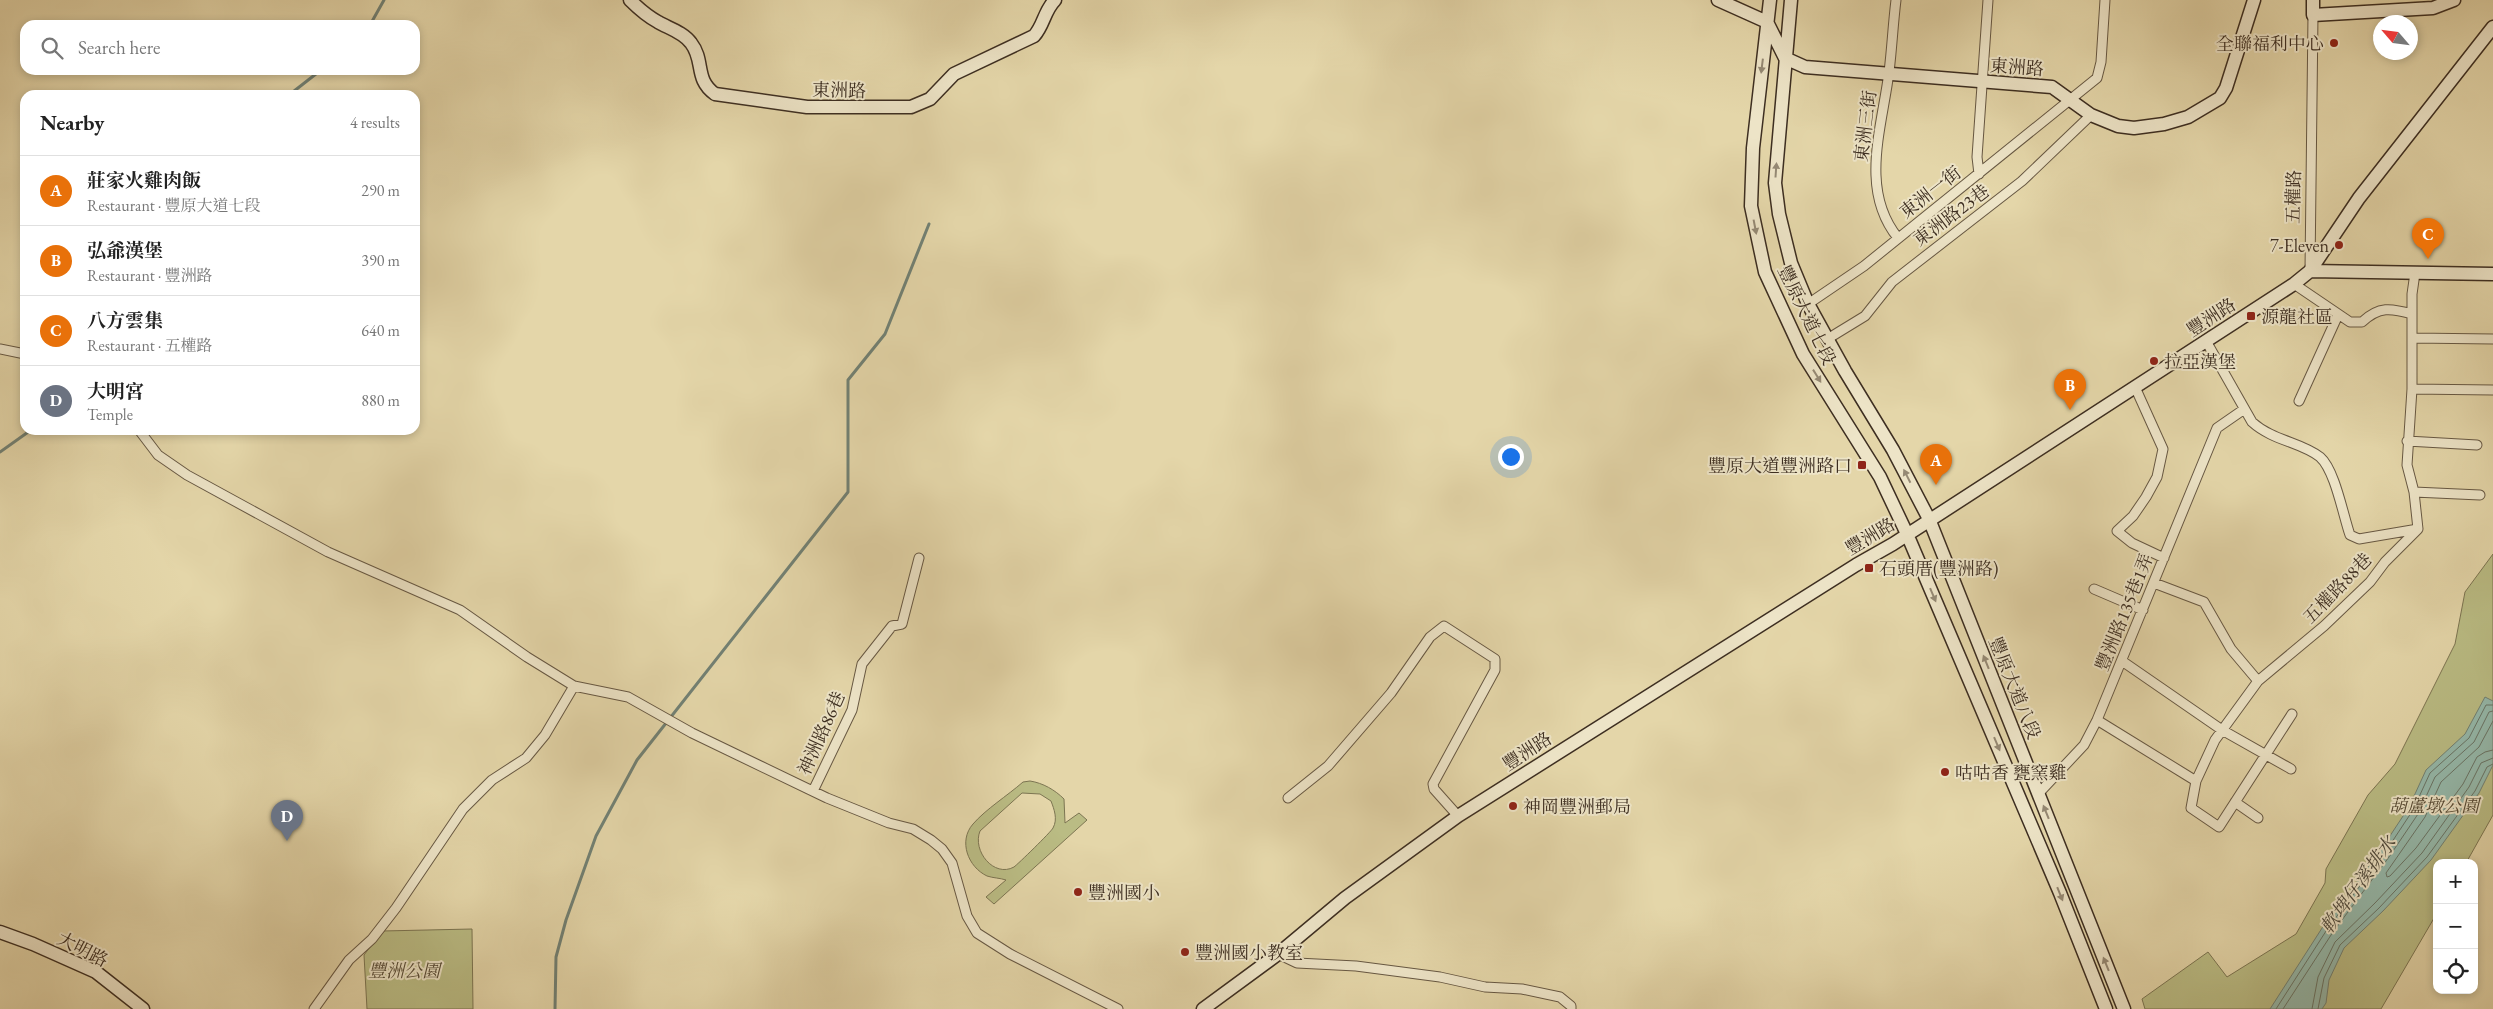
<!DOCTYPE html>
<html lang="en">
<head>
<meta charset="utf-8">
<style>
	:root { --surface:#fff; --page:#f6f6f6; --text:#222; --muted:#767676; --line:#e0e0e0; --accent:#8f2418 }
	body { margin:0; font-family:"EB Garamond","Noto Serif TC",serif; background:var(--page); color:var(--text) }
	.controls { position:absolute; right:15px; bottom:15px; display:grid; overflow:hidden; border-radius:10px; box-shadow:0 2px 8px #0003 }
	.controls button { width:45px; height:45px; display:grid; place-items:center; padding:0; border:0; border-bottom:1px solid var(--line); background:var(--surface); color:var(--text); font:25px sans-serif }
	.compass { position:absolute; left:2373px; top:15px; width:45px; height:45px; border-radius:50%; background:var(--surface); box-shadow:0 2px 8px #0003; rotate:298deg }
	.you { position:absolute; left:1510px; top:456px; width:18px; height:18px; margin:-12px; border:4px solid #fff; border-radius:50%; background:#1a73e8; box-shadow:0 0 0 8px #1a73e833 }
	.badge { display:grid; place-items:center; width:32px; height:32px; border-radius:50%; background:var(--accent); color:#fff; font-size:16px; font-weight:700 }
	.pin { position:absolute; translate:-50% -41px; filter:drop-shadow(0 1px 2px #0008) }
	.pin::after { content:''; position:absolute; top:26px; width:18px; height:15px; background:inherit; clip-path:polygon(0 0,100% 0,50% 100%) }
	.list { margin:0; padding:0; list-style:none }
	h2 { display:flex; justify-content:space-between; align-items:center; height:65px; margin:0; padding:0 20px; font-size:21px }
	h2 small { font-size:16px; font-weight:400; color:var(--muted) }
	.list li { display:grid; grid-template-columns:32px 1fr auto; gap:15px; align-items:center; box-sizing:border-box; height:70px; padding:0 20px; border-top:1px solid var(--line) }
	.list b { display:block; font-size:19px; white-space:nowrap }
	.list p { margin:0; font-size:16px; white-space:nowrap; color:var(--muted) }
	.list em { font-size:16px; font-style:normal; color:var(--muted) }
	.icon { flex:none; width:28px; height:28px; fill:none; stroke:currentColor; stroke-width:2; stroke-linecap:round; stroke-linejoin:round }
	.map { position:relative; flex:none; width:2493px; height:1009px; overflow:hidden }
	.search { position:absolute; background:var(--surface); box-shadow:0 2px 8px #0003; left:20px; top:20px; width:400px; height:55px; display:flex; align-items:center; gap:12px; box-sizing:border-box; padding:0 18px; border-radius:15px; color:var(--muted); font-size:19px }
	.panel { position:absolute; background:var(--surface); box-shadow:0 2px 8px #0003; left:20px; top:90px; width:400px; height:345px; border-radius:15px }
	.map>svg:first-child { display:block }
	.green { fill:#babc84; stroke:#7c7552; fill-rule:evenodd }
	.water { fill:#95b9ab; stroke:#728174 }
	.lines { fill:none; stroke-linecap:round; stroke-linejoin:round }
	.shore { stroke:#697466; stroke-width:1 }
	.stream { stroke:#728174; stroke-width:3 }
	.street-casing { stroke:#675843; stroke-width:11 }
	.secondary-casing { stroke:#3d2e21; stroke-width:15 }
	.street { stroke:#ede4c7; stroke-width:9 }
	.secondary { stroke:#ede4c7; stroke-width:12 }
	.oneway { fill:#958974 }
	.poi-dot { fill:#8f2418; stroke:#ede4c7; stroke-width:2 }
	.labels { text-anchor:middle; dominant-baseline:central; stroke-width:4; stroke-linejoin:round; paint-order:stroke }
	.poi-label { font-size:18px; fill:#3d2e21; stroke:#ede4c7; text-anchor:start }
	.street-label { font-size:18px; fill:#3d2e21; stroke:#ede4c7 }
	.park-label { font-size:18px; font-style:italic; fill:#564a35; stroke:#ede4c7 }
	.water-label { font-size:19px; font-style:italic; fill:#4f4a3d; stroke:#ede4c7 }
</style>
</head>
<body>
<div class="map">
<svg width="2493" height="1009" viewBox="0 0 2493 1009">
	<rect width="100%" height="100%" fill="#e4d6a9"/>
	<filter id="stains"><feTurbulence type="fractalNoise" baseFrequency=".004" numOctaves="4"/><feColorMatrix values="0 0 0 0 .2 0 0 0 0 .09 0 0 0 0 .02 0 0 0 .5 -.17"/></filter>
	<radialGradient id="worn" r=".72"><stop offset=".6" stop-color="#630" stop-opacity="0"/><stop offset="1" stop-color="#630" stop-opacity=".3"/></radialGradient>
	<!-- green -->
	<path class="green" d="M2493,554V815L2466,863H2437V913L2381,1009H2145L2142,999L2208,952L2227,977L2296,934L2325,883L2326,869L2368,795L2395,764L2455,644L2465,592Z
		M1030,781C1043,783 1055,790 1064,799L1065,823L1079,813L1087,820L994,904L986,897L1006,880C1000,878 993,878 987,876C968,867 958,841 973,824C986,809 1007,796 1023,782ZM1022,793L1040,794L1051,801C1054,809 1058,819 1053,828C1051,832 1018,864 1014,867C994,878 972,851 980,831Z
		M472,929L473,1009H367L364,955L382,931Z"/>
	<!-- water -->
	<path class="water" d="M2485,697L2493,701V765L2479,793L2431,860L2383,911L2344,948L2329,980L2326,1003L2322,1009H2270L2324,925L2380,851L2409,807L2426,770L2465,734Z"/>
	<g class="lines">
		<!-- shore -->
		<path class="shore" d="M2493,721L2479,747L2441,782L2425,817L2386,873L2387,877L2390,876L2416,848L2463,784L2477,757L2485,752L2493,750
			M2276,1009L2328,928L2384,854L2413,810L2430,773L2469,738L2486,705H2493
			M2283,1009L2333,932L2389,857L2418,814L2435,777L2474,742L2489,712L2493,711
			M2312,1009L2318,977L2335,942L2375,903L2422,853L2469,787L2481,763L2493,758
			M2318,1009L2324,978L2340,945L2379,908L2427,857L2475,791L2487,767L2493,764"/>
		<!-- stream -->
		<path class="stream" d="M370,25L384,0
			M289,95L321,70
			M0,452L31,430
			M555,1009L556,957L566,920L596,836L637,760L848,492V380L885,334L929,224"/>
		<!-- street casing -->
		<g class="street-casing">
			<path id="street" d="M1896,0C1893,24 1892,48 1889,72C1882,128 1859,190 1898,238
				M1979,174L1977,157L1988,0
				M2310,270L2313,15
				M2415,273L2412,294V389L2407,465L2414,492L2418,529
				M2294,284L2350,322H2362C2379,306 2391,308 2412,314
				M1808,304L1864,266L2097,78L2101,62L2105,0
				M1829,338L1865,316L1892,282L2022,181L2091,115
				M2413,338L2493,339
				M2206,341L2252,422C2273,441 2301,442 2320,457C2335,470 2343,515 2350,535L2359,539L2418,529
				M0,349L25,354
				M2135,387L2163,449L2157,477L2146,497L2133,516L2117,531L2132,543L2164,558
				M2412,389L2493,390
				M2299,401L2338,315
				M139,430L158,455L187,475L328,552L460,610L527,657L574,686L628,697L692,733L827,798L889,823L913,829L931,840L942,849L952,863L967,916L977,933L1010,954L1118,1009
				M2407,441L2477,445
				M2414,492L2480,495
				M2154,583L2204,602L2231,649L2258,681
				M2094,589L2143,610
				M2122,661L2222,730L2291,769
				M2097,720L2196,781L2215,740L2258,681L2324,626L2370,582L2385,562L2418,529
				M2196,781L2191,808L2219,827L2292,714
				M813,791L852,710L862,664L892,626L902,624L919,558
				M2039,793L2084,745L2097,720L2217,428L2243,410
				M1288,798L1328,766L1391,693L1430,637L1444,626L1495,659V670L1433,784L1434,789L1458,816
				M2235,802L2258,818
				M1278,954L1297,963L1356,966L1440,977L1485,987L1522,989L1560,997L1571,1006V1009
				M314,1009L349,960L372,939L396,908L463,809L492,780L526,758L545,735L574,686"/>
		</g>
		<!-- secondary casing -->
		<g class="secondary-casing">
			<path id="secondary" d="M630,0C638,8 647,16 658,22C668,28 683,32 691,43C705,61 694,79 715,94L807,107H911L930,99L954,74L1034,36C1044,25 1044,11 1055,0
				M1718,0L1767,22L1785,58L1805,67L2052,87L2091,115L2118,126L2134,128L2164,124L2188,117L2220,98L2226,88L2254,0
				M1770,0L1753,148L1751,206L1765,272L1803,354L1880,477L1907,534L2060,893L2106,1009
				M1791,0L1775,183L1779,214L1791,263L1808,304L1845,371L1893,450L1929,519L2124,1009
				M2313,0V15L2433,8L2454,0
				M2310,271L2493,274
				M0,932L33,944L96,972L143,1009
				M1203,1009L1278,954L1345,898L1458,816L1856,565L1893,544L2294,284L2310,271L2359,198L2493,27"/>
		</g>
		<!-- street -->
		<use href="#street" class="street"/>
		<!-- secondary -->
		<use href="#secondary" class="secondary"/>
	</g>
	<!-- one-way arrows -->
	<defs><path id="oneway-solid" d="M-6-.8H1V-3.2L6.5 0L1 3.2V.8H-6Z" transform="scale(1.25)"/></defs>
	<g class="oneway">
		<use href="#oneway-solid" transform="translate(1762 66) rotate(97)"/>
		<use href="#oneway-solid" transform="translate(1776 170) rotate(-86)"/>
		<use href="#oneway-solid" transform="translate(1755 227) rotate(79)"/>
		<use href="#oneway-solid" transform="translate(1817 376) rotate(58)"/>
		<use href="#oneway-solid" transform="translate(1907 476) rotate(-117)"/>
		<use href="#oneway-solid" transform="translate(1933 595) rotate(67)"/>
		<use href="#oneway-solid" transform="translate(1986 662) rotate(-112)"/>
		<use href="#oneway-solid" transform="translate(1997 744) rotate(67)"/>
		<use href="#oneway-solid" transform="translate(2046 812) rotate(-112)"/>
		<use href="#oneway-solid" transform="translate(2060 894) rotate(68)"/>
		<use href="#oneway-solid" transform="translate(2106 964) rotate(-112)"/>
	</g>
	<!-- markers -->
	<g class="poi-dot">
		<circle cx="2334" cy="43" r="5"/>
		<circle cx="2339" cy="245" r="5"/>
		<rect x="2246" y="311" width="10" height="10" rx="2.5"/>
		<circle cx="2154" cy="361" r="5"/>
		<rect x="1857" y="460" width="10" height="10" rx="2.5"/>
		<rect x="1864" y="563" width="10" height="10" rx="2.5"/>
		<circle cx="1945" cy="772" r="5"/>
		<circle cx="1513" cy="806" r="5"/>
		<circle cx="1078" cy="892" r="5"/>
		<circle cx="1185" cy="952" r="5"/>
	</g>
	<g class="labels">
		<!-- poi labels -->
		<g class="poi-label">
			<text x="2324" y="43" text-anchor="end">全聯福利中心</text>
			<text x="2329" y="245" text-anchor="end">7-Eleven</text>
			<text x="2261" y="316">源龍社區</text>
			<text x="2164" y="361">拉亞漢堡</text>
			<text x="1852" y="465" text-anchor="end">豐原大道豐洲路口</text>
			<text x="1879" y="568">石頭厝(豐洲路)</text>
			<text x="1955" y="772">咕咕香 甕窯雞</text>
			<text x="1523" y="806">神岡豐洲郵局</text>
			<text x="1088" y="892">豐洲國小</text>
			<text x="1195" y="952">豐洲國小教室</text>
		</g>
		<!-- street labels -->
		<g class="street-label">
			<text transform="translate(2017 67) rotate(4)">東洲路</text>
			<text transform="translate(839 90) rotate(1)">東洲路</text>
			<text transform="translate(1865 126) rotate(-83)">東洲三街</text>
			<text transform="translate(1930 192) rotate(-38)">東洲一街</text>
			<text transform="translate(2293 197) rotate(-89)">五權路</text>
			<text transform="translate(1951 215) rotate(-37)">東洲路23巷</text>
			<text transform="translate(1807 315) rotate(64)">豐原大道七段</text>
			<text transform="translate(2211 317) rotate(-33)">豐洲路</text>
			<text transform="translate(1870 536) rotate(-31)">豐洲路</text>
			<text transform="translate(2337 588) rotate(-46)">五權路88巷</text>
			<text transform="translate(2124 612) rotate(-68)">豐洲路135巷1弄</text>
			<text transform="translate(2015 688) rotate(68)">豐原大道八段</text>
			<text transform="translate(821 733) rotate(-66)">神洲路86巷</text>
			<text transform="translate(1527 751) rotate(-33)">豐洲路</text>
			<text transform="translate(83 949) rotate(27)">大明路</text>
		</g>
		<!-- park labels -->
		<g class="park-label">
			<text x="2434" y="805">葫蘆墩公園</text>
			<text x="404" y="970">豐洲公園</text>
		</g>
		<!-- water labels -->
		<g class="water-label">
			<text transform="translate(2358 885) rotate(-54)">軟埤仔溪排水</text>
		</g>
	</g>
	<rect width="100%" height="100%" filter="url(#stains)"/>
	<rect width="100%" height="100%" fill="url(#worn)"/>
</svg>
<div class="controls">
<button>+</button>
<button>−</button>
<button><svg class="icon" aria-label="locate" viewBox="0 0 24 24"><circle cx="12" cy="12" r="6"/><path d="M12 2v4M12 18v4M2 12h4M18 12h4"/></svg></button>
</div>
<svg class="compass" viewBox="-18 -18 36 36"><path d="M0-13l5 13h-10z" fill="#e53935"/><path d="M0 13l5-13h-10z" fill="#767676"/></svg>
<div class="you"></div>
<div class="pin badge" style="left:1936px;top:485px;background:#e8710a">A</div>
<div class="pin badge" style="left:2070px;top:410px;background:#e8710a">B</div>
<div class="pin badge" style="left:2428px;top:259px;background:#e8710a">C</div>
<div class="pin badge" style="left:287px;top:841px;background:#6b7280">D</div>
<div class="search"><svg class="icon" aria-label="search" viewBox="0 0 24 24"><circle cx="10" cy="10" r="6"/><path d="M15 15l6 6"/></svg>Search here</div>
<section class="panel">
<h2>Nearby<small>4 results</small></h2>
<ul class="list">
<li><span class="badge" style="background:#e8710a">A</span><div><b>莊家火雞肉飯</b><p>Restaurant · 豐原大道七段</p></div><em>290 m</em></li>
<li><span class="badge" style="background:#e8710a">B</span><div><b>弘爺漢堡</b><p>Restaurant · 豐洲路</p></div><em>390 m</em></li>
<li><span class="badge" style="background:#e8710a">C</span><div><b>八方雲集</b><p>Restaurant · 五權路</p></div><em>640 m</em></li>
<li><span class="badge" style="background:#6b7280">D</span><div><b>大明宮</b><p>Temple</p></div><em>880 m</em></li>
</ul>
</section>
</div>
</body>
</html>
